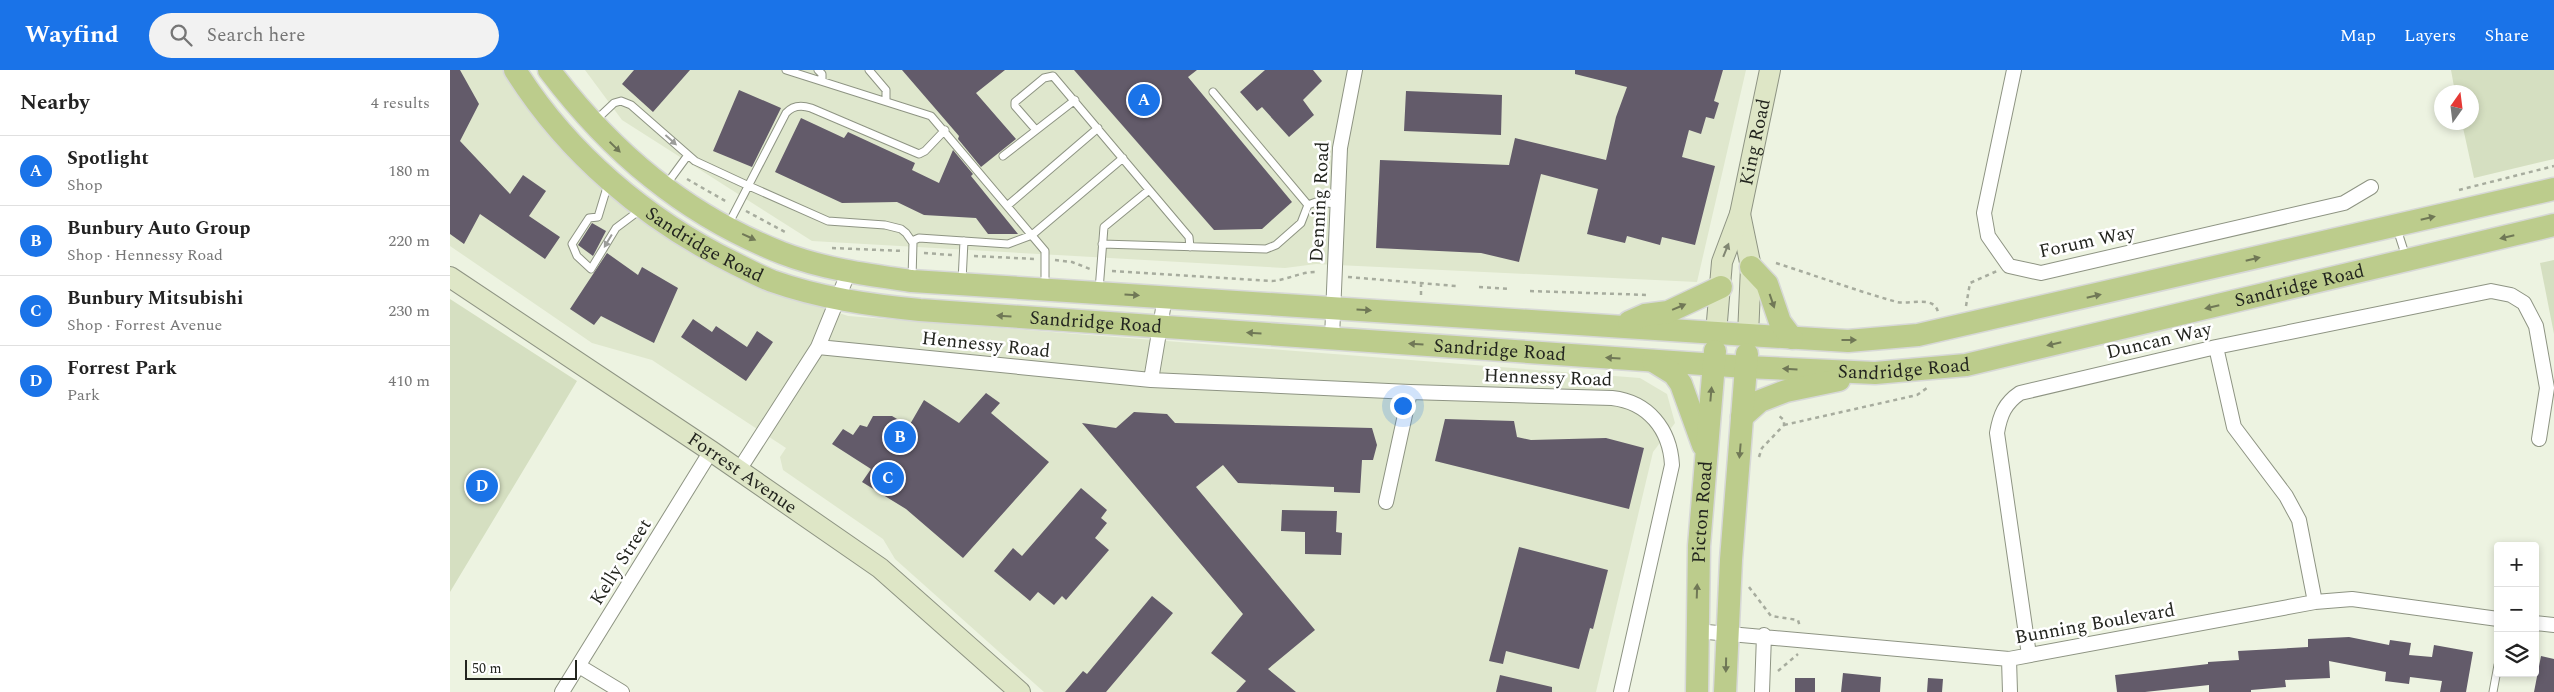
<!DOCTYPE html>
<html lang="en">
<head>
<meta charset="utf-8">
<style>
	:root { --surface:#fff; --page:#f2f2f2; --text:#222; --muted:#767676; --line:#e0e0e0; --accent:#1a73e8 }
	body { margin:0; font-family:Spectral,serif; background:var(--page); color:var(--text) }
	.controls { position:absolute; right:15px; bottom:15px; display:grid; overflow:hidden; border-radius:5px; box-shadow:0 2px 8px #0003 }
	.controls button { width:45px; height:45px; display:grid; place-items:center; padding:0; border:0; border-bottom:1px solid var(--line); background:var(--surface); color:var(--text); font:25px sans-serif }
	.compass { position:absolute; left:1984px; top:15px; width:45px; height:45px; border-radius:50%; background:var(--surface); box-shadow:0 2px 8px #0003; rotate:14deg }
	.scale { position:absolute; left:15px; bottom:12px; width:112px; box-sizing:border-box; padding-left:5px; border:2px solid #23251f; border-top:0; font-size:14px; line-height:18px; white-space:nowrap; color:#23251f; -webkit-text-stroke:4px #fff; paint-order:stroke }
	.you { position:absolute; left:952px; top:335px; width:18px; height:18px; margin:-12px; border:4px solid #fff; border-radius:50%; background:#1a73e8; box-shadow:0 0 0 8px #1a73e833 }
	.badge { display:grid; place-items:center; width:32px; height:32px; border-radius:50%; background:var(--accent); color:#fff; font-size:16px; font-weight:700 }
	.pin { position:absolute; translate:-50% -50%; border:2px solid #fff; box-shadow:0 1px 5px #0006 }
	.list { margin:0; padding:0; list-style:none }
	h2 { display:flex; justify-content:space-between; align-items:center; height:65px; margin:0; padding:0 20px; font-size:21px }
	h2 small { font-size:16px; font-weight:400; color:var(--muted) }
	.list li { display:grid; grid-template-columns:32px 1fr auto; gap:15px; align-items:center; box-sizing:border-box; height:70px; padding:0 20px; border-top:1px solid var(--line) }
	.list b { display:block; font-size:19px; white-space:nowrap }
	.list p { margin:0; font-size:16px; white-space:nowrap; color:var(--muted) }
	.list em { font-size:16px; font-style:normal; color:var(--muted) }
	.icon { flex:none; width:28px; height:28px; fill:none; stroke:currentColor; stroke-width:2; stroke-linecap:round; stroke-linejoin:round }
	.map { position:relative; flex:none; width:2104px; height:622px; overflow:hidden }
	header { display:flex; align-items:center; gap:30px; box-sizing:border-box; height:70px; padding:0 25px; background:var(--accent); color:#fff }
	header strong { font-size:24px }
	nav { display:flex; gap:28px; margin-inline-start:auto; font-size:18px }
	.search { width:350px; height:45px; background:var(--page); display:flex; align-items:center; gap:12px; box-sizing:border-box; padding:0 18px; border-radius:28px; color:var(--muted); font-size:19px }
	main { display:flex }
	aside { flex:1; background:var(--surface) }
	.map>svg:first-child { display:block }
	.built { fill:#dfe7cd }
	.green { fill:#d5dfc1 }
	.building { fill:#635b6a }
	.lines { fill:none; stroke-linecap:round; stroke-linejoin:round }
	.lane-casing { stroke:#8e9483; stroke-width:9 }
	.street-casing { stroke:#8e9483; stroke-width:16 }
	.secondary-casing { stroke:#8e9483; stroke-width:22 }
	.primary-casing { stroke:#d7d8d7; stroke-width:25 }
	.path { stroke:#a7ac9e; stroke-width:2.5; stroke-dasharray:4 4; stroke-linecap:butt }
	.lane { stroke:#fff; stroke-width:7 }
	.street { stroke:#fff; stroke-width:14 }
	.secondary { stroke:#dee6c6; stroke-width:20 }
	.primary { stroke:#bccc8c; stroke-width:22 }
	.oneway { fill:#9c9d9a }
	.oneway2 { fill:#707856 }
	.oneway3 { fill:#808672 }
	.labels { text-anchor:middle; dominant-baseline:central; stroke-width:5; stroke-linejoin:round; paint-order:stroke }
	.street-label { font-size:19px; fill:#23251f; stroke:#fff }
</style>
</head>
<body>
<header>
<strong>Wayfind</strong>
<div class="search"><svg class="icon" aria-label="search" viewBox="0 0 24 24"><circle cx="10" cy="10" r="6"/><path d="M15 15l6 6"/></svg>Search here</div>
<nav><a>Map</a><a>Layers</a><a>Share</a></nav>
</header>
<main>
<aside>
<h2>Nearby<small>4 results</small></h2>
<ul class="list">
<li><span class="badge">A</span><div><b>Spotlight</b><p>Shop</p></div><em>180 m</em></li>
<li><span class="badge">B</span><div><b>Bunbury Auto Group</b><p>Shop · Hennessy Road</p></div><em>220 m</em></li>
<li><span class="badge">C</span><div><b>Bunbury Mitsubishi</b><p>Shop · Forrest Avenue</p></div><em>230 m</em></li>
<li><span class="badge">D</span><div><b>Forrest Park</b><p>Park</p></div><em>410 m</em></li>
</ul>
</aside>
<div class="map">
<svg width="2104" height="622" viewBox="0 0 2104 622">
	<rect width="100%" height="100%" fill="#edf3e1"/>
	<!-- built -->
	<path class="built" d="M0,0H55L86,46L315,219L398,246L1190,308L1217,324L1225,353L1203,382L1146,622H594L445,489L433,469L333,400L330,387L336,378L202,290L142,273L0,176Z
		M135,0H1296L1247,212L866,194L835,198L362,171L172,50Z"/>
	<!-- green -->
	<path class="green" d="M2001,0H2104V89L2024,108L2012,53L2022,52V22H2005Z
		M2104,190V264L2090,193Z
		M0,229L127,311L0,522Z"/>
	<!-- building -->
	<path class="building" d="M0,0H10L29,34L10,71L60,124L73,105L96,121L79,146L110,167L95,189L30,144L14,174L0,164Z
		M184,0H240L203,42L172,14Z
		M452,0H555L526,23L566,69L531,97L508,69L509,66Z
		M624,0H747L738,7L842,132L812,159L764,160Z
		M815,0H863L872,11L853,30L864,45L839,67L812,37L807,41L790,22Z
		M1125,0H1273L1264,31L1269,33L1264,49L1256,47L1251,64L1239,60L1232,87L1265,96L1245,175L1212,167L1210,175L1177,166L1175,173L1137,164L1148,119L1091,104L1069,192L1031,183L926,178L930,90L1059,95L1065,68L1156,90L1166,47L1177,17L1125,4Z
		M289,20L331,38L302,97L263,81Z
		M956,21L1052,25L1051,65L954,61Z
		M351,48L394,68L398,62L465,93L462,100L489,113L503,80L523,104L521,106L568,164H538L526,148L474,145L447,132L392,133L325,102Z
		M142,153L156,161L143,186L128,175Z
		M157,183L188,205L192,197L228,218L204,273L151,246L144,255L120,239Z
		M243,249L262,262L266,256L297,277L307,261L323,272L296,311L231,267Z
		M536,323L550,333L541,343L599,392L513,488L456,439L412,412L421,399L382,374L393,359L403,365L410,355L417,357L423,346H442L459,356L474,330L509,353Z
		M684,342L717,344L725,353L922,358L927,375L923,390H912L910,423L884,422V417L788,413L773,395L746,417L865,560L818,599L846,622H786L796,611L761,583L793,544L632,353L666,358Z
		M995,349L1064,351L1067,367L1081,370L1156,368L1194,378L1179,439L985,391Z
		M631,418L657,440L651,448L657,453L645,468L659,480L616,530L612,526L604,535L588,522L580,531L544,501L563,478L572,486Z
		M832,440L887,441L886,462L892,463L891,485L855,484V462L831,461Z
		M1069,477L1158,500L1143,559L1140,558L1129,599L1056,581L1053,594L1039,591Z
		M702,526L723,543L656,622H615L633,601L637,604Z
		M1899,567L1939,575L1940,570L1961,573L1959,585L1982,587L1984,575L2023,582L2016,622H1990L1992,611L1960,607L1959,614L1935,611L1936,602L1879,591L1880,608L1835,610L1836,617L1801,620V622H1759V615L1695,622H1667L1665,605L1758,594V592L1789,590L1788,581L1858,577V569Z
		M2091,586L2104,589V622H2084Z
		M1393,603L1431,607L1430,622H1391Z
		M1050,605L1102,617V622H1046Z
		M1345,608H1365V622H1345Z
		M1478,608L1493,609L1492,622H1477Z"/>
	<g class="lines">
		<!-- lane casing -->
		<g class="lane-casing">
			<path id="lane" d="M336,0L481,46L595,181V216
				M368,0L372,4V11
				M419,0L436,20V31
				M763,22L858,135
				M146,50L164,33L171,31L181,35L245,91L299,116L378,151L435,155L451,159L456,163L463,173L462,208
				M586,60L565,36V32L594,8L603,6L739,167L740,177
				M553,86L625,30
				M158,114L148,147L139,148L122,174L127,186L141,199L166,158L190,140
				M216,115L238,85
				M557,136L648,58
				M278,155L336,43C343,35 352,35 361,38L469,84L475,81L495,60
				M1947,159L1956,187
				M462,171L469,168L558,174L582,165L673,88
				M652,174L816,179L826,175L851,153L858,135L866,132L887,134
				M512,211L514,171
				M649,220L654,157L699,120
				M2043,622L2048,595"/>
		</g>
		<!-- street casing -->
		<g class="street-casing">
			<path id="street" d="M1564,0L1534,143L1538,166L1559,196L1591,203L1894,133L1921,117
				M882,268L890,78L905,0
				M368,277L701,310L960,322L1162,328C1198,332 1220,359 1222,395L1171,622
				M1766,277L1784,357L1836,426L1849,450L1865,532
				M701,310L715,227
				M289,400L368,277L399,201
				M936,432L960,322
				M2085,553L2104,555
				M1246,561L1559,589L1865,532L1902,529L2048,549
				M1579,585L1547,363C1550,345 1555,333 1570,323L1766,277L2041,221L2061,225L2074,233L2086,256L2097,318L2089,369
				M1559,589L1560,622
				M129,596L172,622
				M112,622L261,381
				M1312,622L1314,565"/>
		</g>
		<!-- secondary casing -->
		<g class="secondary-casing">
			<g id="secondary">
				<path d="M1290,144L1301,197L1298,265"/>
				<path id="s1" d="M0,207L261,381L430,498L570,622"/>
				<path id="s2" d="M1266,263L1272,192L1290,144L1320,0"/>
			</g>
		</g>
		<!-- primary casing -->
		<g class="primary-casing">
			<g id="primary">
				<path id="s3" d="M65,0C117,83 196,150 284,193C296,199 309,206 322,211C370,228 419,235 470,240L1296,297L1425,303L1516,295L2104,155"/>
				<path d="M99,0C161,82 235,145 332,183C373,199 419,205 462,211L1298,265L1398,271L1468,265L2104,119"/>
				<path d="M1301,197L1317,214L1330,252L1342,268"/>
				<path d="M1179,252L1195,245L1218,242L1271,217"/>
				<path d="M1203,291L1224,304L1231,314L1253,375"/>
				<path d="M1292,347L1310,331L1336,321L1389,310"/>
				<path id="s4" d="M1247,622L1249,476L1265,281"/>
				<path d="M1275,622L1281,490L1297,284"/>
			</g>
		</g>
		<!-- path -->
		<path class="path" d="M237,109L277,132
			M2009,120L2104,96
			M296,141L335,162
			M382,178L454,181
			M474,183L502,185
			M524,186L586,189
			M605,190L622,192L640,199
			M1326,193C1367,206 1407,221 1447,232C1460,235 1484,225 1488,242
			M662,201L822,211C837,210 850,202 866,202
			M898,207L1006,216
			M1029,217L1059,219
			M1080,221L1199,225
			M971,225V214
			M1516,236L1520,213L1547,201
			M1334,355L1467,325L1477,318
			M1309,387L1312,378L1334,355V350L1328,345
			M1299,517L1321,546L1348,550L1350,557
			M1328,601L1348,584"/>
		<!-- lane -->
		<use href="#lane" class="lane"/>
		<!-- street -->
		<use href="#street" class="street"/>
		<!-- secondary -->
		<use href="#secondary" class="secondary"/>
		<!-- primary -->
		<use href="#primary" class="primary"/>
	</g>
	<!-- one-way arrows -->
	<defs><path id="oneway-solid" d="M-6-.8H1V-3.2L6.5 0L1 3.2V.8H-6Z" transform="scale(1.25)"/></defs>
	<g class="oneway">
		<use href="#oneway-solid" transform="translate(221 70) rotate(42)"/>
		<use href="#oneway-solid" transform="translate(158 171) rotate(121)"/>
	</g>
	<g class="oneway2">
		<use href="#oneway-solid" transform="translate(165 77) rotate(44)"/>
		<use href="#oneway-solid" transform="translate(1978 148) rotate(-13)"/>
		<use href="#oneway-solid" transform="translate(299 167) rotate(25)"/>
		<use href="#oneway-solid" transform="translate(2057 167) rotate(167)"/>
		<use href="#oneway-solid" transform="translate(1803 189) rotate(-13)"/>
		<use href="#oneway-solid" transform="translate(682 225) rotate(4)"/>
		<use href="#oneway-solid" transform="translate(1644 226) rotate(-13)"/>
		<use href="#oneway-solid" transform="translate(1322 231) rotate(71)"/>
		<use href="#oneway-solid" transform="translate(1229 237) rotate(-23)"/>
		<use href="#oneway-solid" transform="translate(1762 237) rotate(167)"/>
		<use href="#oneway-solid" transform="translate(914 240) rotate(4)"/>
		<use href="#oneway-solid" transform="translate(554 246) rotate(-176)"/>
		<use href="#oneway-solid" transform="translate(804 263) rotate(-177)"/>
		<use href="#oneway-solid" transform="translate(1399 270)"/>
		<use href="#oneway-solid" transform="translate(966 274) rotate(-176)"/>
		<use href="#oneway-solid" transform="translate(1604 274) rotate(167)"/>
		<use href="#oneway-solid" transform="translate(1163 288) rotate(-176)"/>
		<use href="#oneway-solid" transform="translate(1340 299) rotate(-177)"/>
		<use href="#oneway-solid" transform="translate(1261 324) rotate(-85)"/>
		<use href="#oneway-solid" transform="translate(1290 381) rotate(95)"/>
		<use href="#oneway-solid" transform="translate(1247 521) rotate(-88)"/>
		<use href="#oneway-solid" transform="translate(1276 595) rotate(91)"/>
	</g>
	<use class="oneway3" href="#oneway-solid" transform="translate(1276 180) rotate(-68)"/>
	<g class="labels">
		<!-- street labels -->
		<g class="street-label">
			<text stroke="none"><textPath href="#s2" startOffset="196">King Road</textPath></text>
			<text transform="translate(870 132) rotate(-87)">Denning Road</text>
			<text transform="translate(1637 172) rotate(-12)">Forum Way</text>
			<text stroke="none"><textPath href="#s3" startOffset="261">Sandridge Road</textPath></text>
			<text stroke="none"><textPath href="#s3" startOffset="1880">Sandridge Road</textPath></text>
			<text stroke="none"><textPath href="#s3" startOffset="665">Sandridge Road</textPath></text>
			<text transform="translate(1709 271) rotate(-13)">Duncan Way</text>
			<text transform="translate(536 275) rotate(6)">Hennessy Road</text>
			<text stroke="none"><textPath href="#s3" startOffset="1070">Sandridge Road</textPath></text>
			<text stroke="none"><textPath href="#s3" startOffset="1475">Sandridge Road</textPath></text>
			<text transform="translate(1098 308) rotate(2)">Hennessy Road</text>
			<text stroke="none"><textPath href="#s1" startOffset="352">Forrest Avenue</textPath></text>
			<text stroke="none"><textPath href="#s4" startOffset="180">Picton Road</textPath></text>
			<text transform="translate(171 492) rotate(-58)">Kelly Street</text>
			<text transform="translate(1645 554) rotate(-10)">Bunning Boulevard</text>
		</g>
	</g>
</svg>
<div class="controls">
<button>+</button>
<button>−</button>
<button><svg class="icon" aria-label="layers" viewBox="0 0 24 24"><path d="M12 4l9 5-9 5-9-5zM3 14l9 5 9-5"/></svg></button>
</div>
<svg class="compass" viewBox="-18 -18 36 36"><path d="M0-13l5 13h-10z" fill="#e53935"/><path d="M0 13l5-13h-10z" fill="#767676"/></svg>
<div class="scale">50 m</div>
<div class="you"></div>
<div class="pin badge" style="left:694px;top:30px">A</div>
<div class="pin badge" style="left:450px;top:367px">B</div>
<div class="pin badge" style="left:438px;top:408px">C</div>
<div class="pin badge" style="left:32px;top:416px">D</div>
</div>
</main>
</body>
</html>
